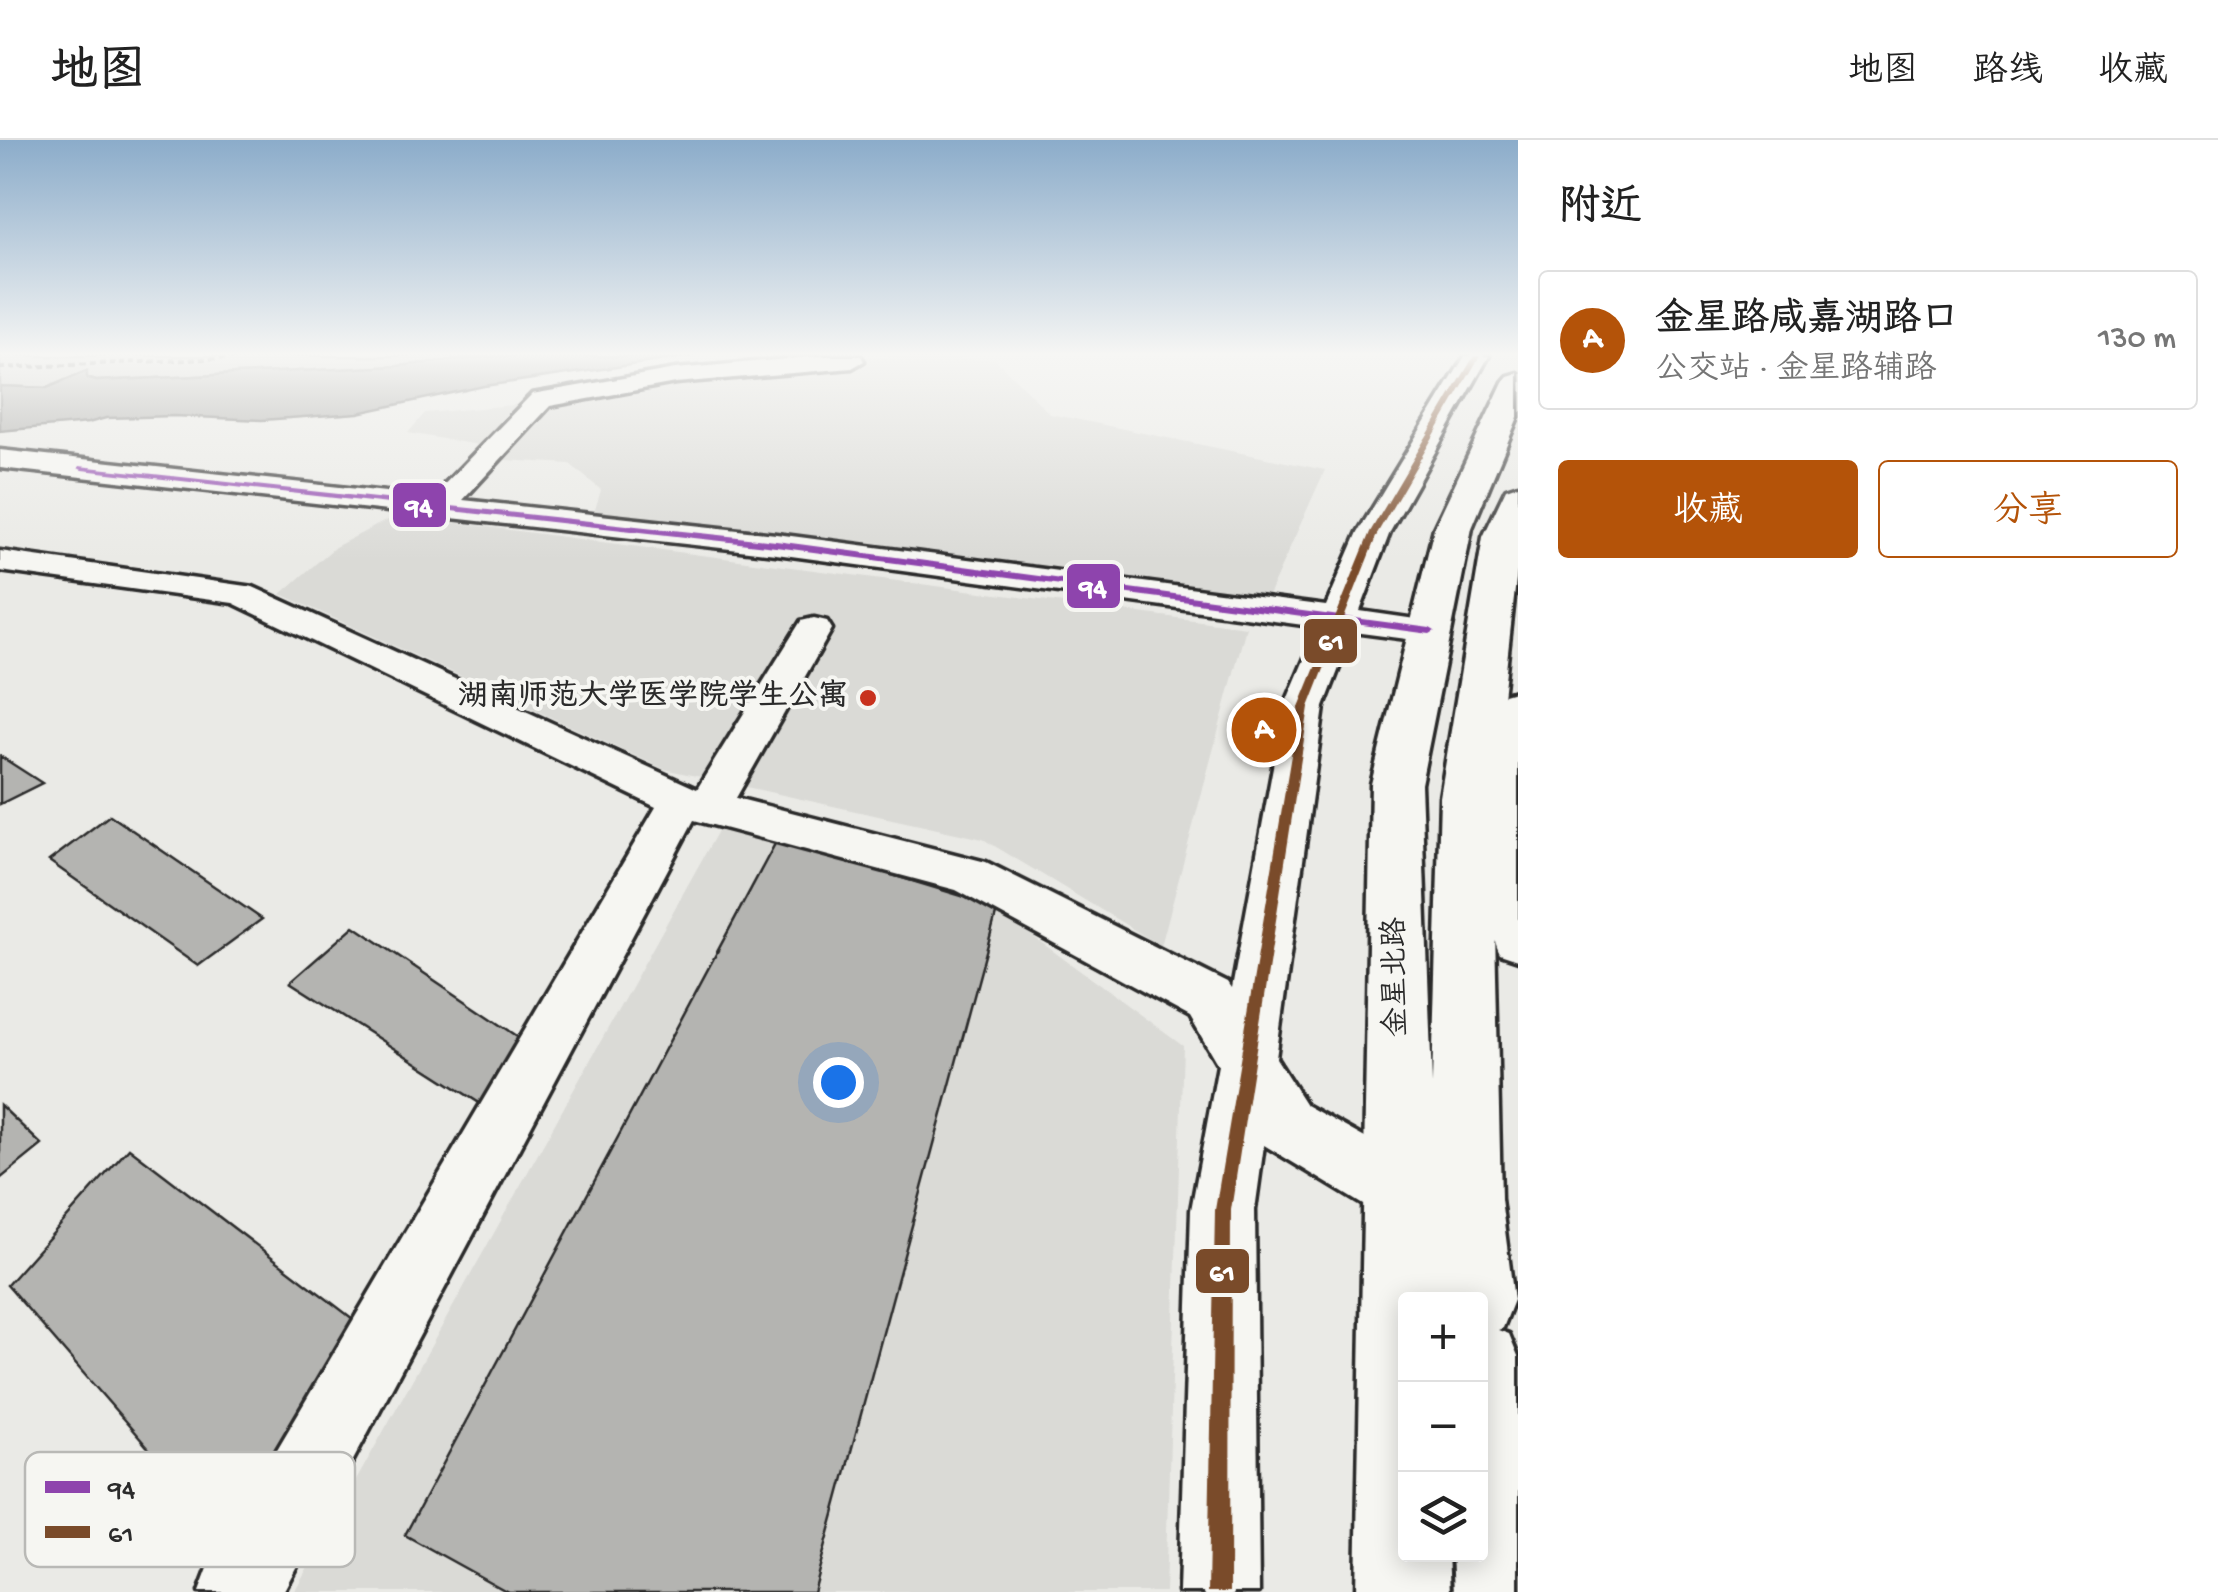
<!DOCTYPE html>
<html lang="zh">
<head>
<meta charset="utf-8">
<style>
	:root { --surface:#fff; --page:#f6f6f6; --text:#222; --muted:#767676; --line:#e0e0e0; --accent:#b45309 }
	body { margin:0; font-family:"Gochi Hand","LXGW WenKai TC",sans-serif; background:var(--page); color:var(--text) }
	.controls { position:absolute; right:30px; bottom:30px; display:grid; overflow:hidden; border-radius:10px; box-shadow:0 5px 25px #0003 }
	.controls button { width:90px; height:90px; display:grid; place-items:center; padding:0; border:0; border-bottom:2px solid var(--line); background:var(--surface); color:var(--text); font:50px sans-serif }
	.you { position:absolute; left:838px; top:942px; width:35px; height:35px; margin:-25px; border:8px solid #fff; border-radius:50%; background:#1a73e8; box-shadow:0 0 0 15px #1a73e833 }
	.badge { display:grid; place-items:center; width:65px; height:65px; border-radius:50%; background:var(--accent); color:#fff; font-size:32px; font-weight:700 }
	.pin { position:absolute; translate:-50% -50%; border:5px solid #fff; box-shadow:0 2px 10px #0006 }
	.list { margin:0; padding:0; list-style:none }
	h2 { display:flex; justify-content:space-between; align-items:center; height:130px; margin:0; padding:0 40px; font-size:42px }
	h2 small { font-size:32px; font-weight:400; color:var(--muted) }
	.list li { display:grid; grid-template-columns:65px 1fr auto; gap:30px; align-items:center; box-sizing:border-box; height:140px; margin:0 20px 20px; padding:0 20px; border:2px solid var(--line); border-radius:10px }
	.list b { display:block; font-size:38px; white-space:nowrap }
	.list p { margin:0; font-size:32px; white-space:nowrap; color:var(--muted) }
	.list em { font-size:32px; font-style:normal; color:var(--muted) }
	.actions { display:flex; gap:20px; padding:30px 40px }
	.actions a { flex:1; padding:22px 0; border:2px solid var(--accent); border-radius:10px; text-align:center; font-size:35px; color:var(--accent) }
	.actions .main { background:var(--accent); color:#fff }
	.icon { flex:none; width:55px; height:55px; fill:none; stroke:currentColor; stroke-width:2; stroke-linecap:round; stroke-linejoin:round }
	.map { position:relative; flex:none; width:1518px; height:1452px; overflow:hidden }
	header { display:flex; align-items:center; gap:60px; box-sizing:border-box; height:140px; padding:0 50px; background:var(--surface); border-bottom:2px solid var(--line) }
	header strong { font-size:48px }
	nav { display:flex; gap:55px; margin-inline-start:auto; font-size:35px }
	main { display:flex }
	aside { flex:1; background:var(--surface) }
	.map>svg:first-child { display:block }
	.built { fill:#dadad6 }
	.green { fill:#cacac7; stroke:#7a7a79; stroke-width:2.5 }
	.water { fill:#a1a19e; stroke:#727270; stroke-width:2.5 }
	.building { fill:#b4b4b1; stroke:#2b2b2b; stroke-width:2.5 }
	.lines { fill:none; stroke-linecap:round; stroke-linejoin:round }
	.minor-casing { stroke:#2b2b2b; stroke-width:7 }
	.major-casing { stroke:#2b2b2b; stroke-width:7 }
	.path { stroke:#2b2b2b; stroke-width:4; stroke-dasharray:6 4; stroke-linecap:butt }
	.minor { fill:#f6f6f2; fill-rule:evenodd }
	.major { fill:#f6f6f2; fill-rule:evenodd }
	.bus-1-casing { stroke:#f6f6f2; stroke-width:8 }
	.bus-2-casing { stroke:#f6f6f2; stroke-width:8 }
	.bus-1 { fill:#8e44ad; fill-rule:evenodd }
	.bus-2 { fill:#7a4b2a; fill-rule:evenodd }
	.poi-dot { fill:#c8321e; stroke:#f6f6f2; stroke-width:4 }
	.labels { text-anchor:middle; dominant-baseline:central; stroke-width:8; stroke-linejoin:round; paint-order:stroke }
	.poi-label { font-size:30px; font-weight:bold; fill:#2b2b2b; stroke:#f6f6f2; text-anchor:end }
	.street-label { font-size:30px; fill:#2b2b2b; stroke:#f6f6f2 }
	.key { fill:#f6f6f2; stroke:#b9b9b6; stroke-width:2.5 }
	.key-label { font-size:28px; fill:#2b2b2b }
	.line-badge { stroke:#f6f6f2; stroke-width:4 }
	.badge-label { font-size:28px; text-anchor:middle; font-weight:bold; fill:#fff }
</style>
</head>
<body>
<header>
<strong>地图</strong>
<nav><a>地图</a><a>路线</a><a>收藏</a></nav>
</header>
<main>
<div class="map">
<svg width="1518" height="1452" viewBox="0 0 1518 1452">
	<rect width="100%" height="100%" fill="#eaeae6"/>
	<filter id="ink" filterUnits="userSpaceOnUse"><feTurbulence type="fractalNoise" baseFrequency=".01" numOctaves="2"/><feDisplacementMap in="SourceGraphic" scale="20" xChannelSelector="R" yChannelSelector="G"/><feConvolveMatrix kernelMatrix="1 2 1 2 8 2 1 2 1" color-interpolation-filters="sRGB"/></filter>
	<g filter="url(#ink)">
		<!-- built -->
		<path class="built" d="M832,216L995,219L1050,274L1325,330L1268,456L594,373L601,350L570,324L490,319L554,260Z
			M523,264L484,306L408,293L425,273Z
			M397,375L1246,487L1161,806L983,699L664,629L281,454L335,407Z
			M724,680L935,725L1183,906L1165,1452H294Z"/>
		<!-- green -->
		<path class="green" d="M0,216H493L398,226L96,241L87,238L86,231L47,248L0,246Z"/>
		<!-- water -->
		<path class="water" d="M493,216H693L484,246L358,273L262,280L174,276L106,278L88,283L0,291V246L47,248L87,231V238L96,241L398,226Z"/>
		<!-- building -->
		<path class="building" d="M0,616L42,643L0,664Z
			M110,675L262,779L198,826L49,721Z
			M777,700L998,767L813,1452H508L405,1395Z
			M354,786L532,906L481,964L290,842Z
			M0,965L42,1005L0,1039Z
			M129,1008L357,1182L222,1393L7,1145Z"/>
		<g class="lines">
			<!-- minor casing -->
			<g class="minor-casing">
				<path id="minor" d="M820,216H861L864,221L852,228L675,243L550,266L463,360L776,394L1326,466L1358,392L1465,216H1489L1390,392L1360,471L1443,483L1448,491L1443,499L1430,502L1353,492L1324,567L1276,918L1306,965L1422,1030L1431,1052L1422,1074L1400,1083L1378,1074L1264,1005L1255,1070L1259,1452H1179L1191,1070L1218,925L1190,877L956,750L694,680L283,1452H199L210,1423L656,667L233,463L0,431V411L253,447L697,649L801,481L814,478L827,481L832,489L736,658L986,722L1228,843L1232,849L1284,567L1318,487L776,414L0,328V310L432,357L532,254L675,229Z
					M1518,550V820L1500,814C1476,765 1495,623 1498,563L1504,554Z"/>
			</g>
			<!-- major casing -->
			<g class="major-casing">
				<path id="major" d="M1518,233V277L1472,388L1421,644L1432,945L1440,657L1483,397L1506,349L1518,345V422L1492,657L1501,1059L1514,1160L1503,1188L1498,1190L1509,1194L1518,1216V1452H1454L1452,1414H1480V1160H1406V1414H1448L1450,1452H1356L1371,644L1434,388L1503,242L1508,236Z"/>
			</g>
			<!-- path -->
			<path class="path" d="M0,228L275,216"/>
			<!-- minor -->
			<use href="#minor" class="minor"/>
			<!-- major -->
			<use href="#major" class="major"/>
			<!-- bus-1 casing -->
			<g class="bus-1-casing">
				<path id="bus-1" d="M79,326L776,401L1430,488L1435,491L1430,494L776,407L82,330L78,328Z"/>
			</g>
			<!-- bus-2 casing -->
			<g class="bus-2-casing">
				<path id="bus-2" d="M1474,216H1480L1378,392L1309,567L1231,1070L1230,1452H1208L1215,1070L1299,567L1370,392Z"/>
			</g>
			<!-- bus-1 -->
			<use href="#bus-1" class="bus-1"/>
			<!-- bus-2 -->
			<use href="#bus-2" class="bus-2"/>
		</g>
	</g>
	<!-- sky -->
	<linearGradient id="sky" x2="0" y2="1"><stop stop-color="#8bacca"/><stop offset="0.51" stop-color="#f6f6f4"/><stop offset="1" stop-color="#f6f6f4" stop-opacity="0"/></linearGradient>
	<rect width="1518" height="420" fill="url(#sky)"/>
	<!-- markers -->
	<circle class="poi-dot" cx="868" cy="558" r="10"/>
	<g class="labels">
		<!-- poi labels -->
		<g class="poi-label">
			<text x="848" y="558">湖南师范大学医学院学生公寓</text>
		</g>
		<!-- street labels -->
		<g class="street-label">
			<text transform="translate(1398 837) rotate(-91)">金星北路</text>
		</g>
	</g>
	<!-- legend -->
	<rect x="25" y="1312" width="330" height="115" rx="15" class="key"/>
	<rect x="45" y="1341" width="45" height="12" fill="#8e44ad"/>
	<rect x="45" y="1386" width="45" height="12" fill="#7a4b2a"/>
	<g class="key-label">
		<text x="108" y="1357">94</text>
		<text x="108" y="1402">61</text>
	</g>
	<g class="line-badge">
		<rect x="391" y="341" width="57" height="48" rx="10" fill="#8e44ad"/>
		<rect x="1065" y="422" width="57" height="48" rx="10" fill="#8e44ad"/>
		<rect x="1302" y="477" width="57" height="48" rx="10" fill="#7a4b2a"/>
		<rect x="1194" y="1107" width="57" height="48" rx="10" fill="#7a4b2a"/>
	</g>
	<g class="badge-label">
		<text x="419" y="375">94</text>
		<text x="1093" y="456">94</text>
		<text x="1331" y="510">61</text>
		<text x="1222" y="1141">61</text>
	</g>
</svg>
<div class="controls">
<button>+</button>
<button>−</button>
<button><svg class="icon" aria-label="layers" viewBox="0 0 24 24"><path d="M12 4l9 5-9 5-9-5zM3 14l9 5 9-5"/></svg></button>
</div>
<div class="you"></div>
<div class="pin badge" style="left:1264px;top:590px">A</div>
</div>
<aside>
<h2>附近<small></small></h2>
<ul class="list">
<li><span class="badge">A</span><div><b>金星路咸嘉湖路口</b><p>公交站 · 金星路辅路</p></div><em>130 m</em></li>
</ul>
<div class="actions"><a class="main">收藏</a><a>分享</a></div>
</aside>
</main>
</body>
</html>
